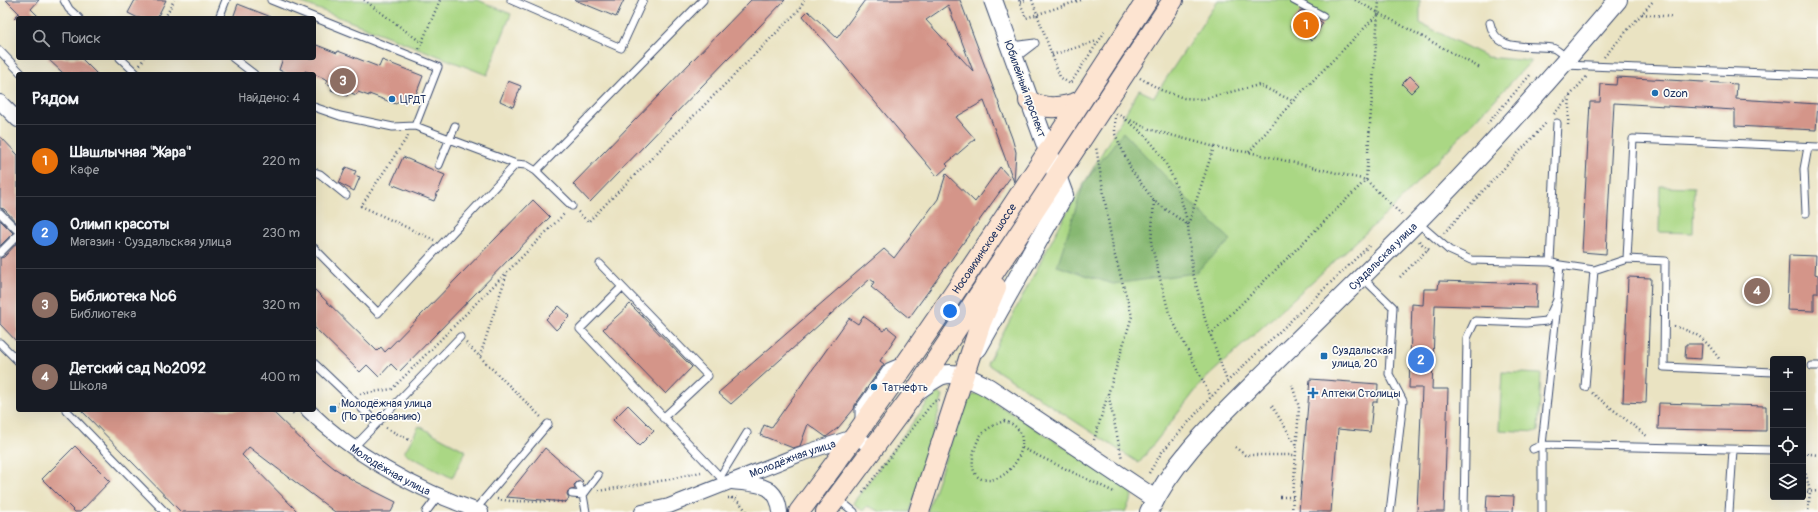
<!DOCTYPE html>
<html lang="ru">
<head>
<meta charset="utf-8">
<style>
	:root { --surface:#171b24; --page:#242831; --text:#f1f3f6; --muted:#9ea1a6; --line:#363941; --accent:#1f6fb2 }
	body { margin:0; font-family:Pangolin,sans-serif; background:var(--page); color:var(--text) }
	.controls { position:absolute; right:12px; bottom:12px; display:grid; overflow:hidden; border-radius:4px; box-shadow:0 4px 16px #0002 }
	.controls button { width:36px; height:36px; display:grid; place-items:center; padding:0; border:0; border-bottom:1px solid var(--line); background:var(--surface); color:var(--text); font:20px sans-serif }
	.you { position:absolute; left:950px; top:311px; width:14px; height:14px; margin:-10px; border:3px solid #fff; border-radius:50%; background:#1a73e8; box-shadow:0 0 0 6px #1a73e833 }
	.badge { display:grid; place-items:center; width:26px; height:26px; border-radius:50%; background:var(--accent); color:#fff; font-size:13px; font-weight:700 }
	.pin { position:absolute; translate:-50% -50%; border:2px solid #fff; box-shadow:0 1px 4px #0006 }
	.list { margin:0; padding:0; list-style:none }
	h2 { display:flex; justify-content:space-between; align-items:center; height:52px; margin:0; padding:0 16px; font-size:17px }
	h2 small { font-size:13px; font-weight:400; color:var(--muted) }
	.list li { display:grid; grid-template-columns:26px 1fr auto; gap:12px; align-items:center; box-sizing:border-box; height:72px; padding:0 16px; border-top:1px solid var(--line) }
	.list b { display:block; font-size:15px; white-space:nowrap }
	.list p { margin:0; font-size:13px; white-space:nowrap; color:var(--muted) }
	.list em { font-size:13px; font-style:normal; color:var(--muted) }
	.icon { flex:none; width:22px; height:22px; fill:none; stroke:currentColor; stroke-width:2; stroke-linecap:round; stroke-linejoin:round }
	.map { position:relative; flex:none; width:1818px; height:512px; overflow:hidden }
	.search { position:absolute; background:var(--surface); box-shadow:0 4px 16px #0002; left:16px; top:16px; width:300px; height:44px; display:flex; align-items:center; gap:10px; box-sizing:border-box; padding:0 14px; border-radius:4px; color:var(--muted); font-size:15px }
	.panel { position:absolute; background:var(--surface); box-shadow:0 4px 16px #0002; left:16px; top:72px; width:300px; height:340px; border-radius:4px }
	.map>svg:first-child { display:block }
	.green { fill:#aad784; stroke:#628371 }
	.forest { fill:#87b872; stroke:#517468 }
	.building { fill:#d49589; fill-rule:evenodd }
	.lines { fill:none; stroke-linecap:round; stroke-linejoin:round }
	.service-casing { stroke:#3a4a6d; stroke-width:9 }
	.minor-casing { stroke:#3a4a6d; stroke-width:16 }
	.tertiary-casing { stroke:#3a4a6d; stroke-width:20 }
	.secondary-casing { stroke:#3a4a6d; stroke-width:22 }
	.path { stroke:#3a4a6d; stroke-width:2.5; stroke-dasharray:1 3; stroke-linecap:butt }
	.service { stroke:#fff; stroke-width:7 }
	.minor { stroke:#fff; stroke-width:14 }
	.tertiary { stroke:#fff; stroke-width:18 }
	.secondary { stroke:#fde4d1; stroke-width:20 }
	.poi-dot { fill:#1f6fb2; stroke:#fdfcf7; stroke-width:1.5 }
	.labels { text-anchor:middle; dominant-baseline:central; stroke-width:3.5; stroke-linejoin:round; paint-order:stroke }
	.street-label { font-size:11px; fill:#1b2f5e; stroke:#fdfcf7 }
	.poi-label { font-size:11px; fill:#1b2f5e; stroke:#fdfcf7; text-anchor:start }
</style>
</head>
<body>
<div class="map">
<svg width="1818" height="512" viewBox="0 0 1818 512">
	<rect width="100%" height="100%" fill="#fdfcf7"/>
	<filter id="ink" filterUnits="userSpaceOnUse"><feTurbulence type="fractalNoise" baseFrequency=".025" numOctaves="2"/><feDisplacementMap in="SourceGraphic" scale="8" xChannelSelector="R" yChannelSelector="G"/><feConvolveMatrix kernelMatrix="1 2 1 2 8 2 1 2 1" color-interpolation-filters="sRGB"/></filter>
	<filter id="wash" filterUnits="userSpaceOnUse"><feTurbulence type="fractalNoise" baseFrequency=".012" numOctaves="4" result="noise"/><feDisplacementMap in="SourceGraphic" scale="16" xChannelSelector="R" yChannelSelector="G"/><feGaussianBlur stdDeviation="0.9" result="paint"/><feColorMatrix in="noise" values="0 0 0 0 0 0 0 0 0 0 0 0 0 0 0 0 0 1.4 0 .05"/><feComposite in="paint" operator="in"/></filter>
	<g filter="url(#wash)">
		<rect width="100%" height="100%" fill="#eae3c2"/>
		<!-- green -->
		<path class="green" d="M295,0H478L511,14L487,75Z
			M1218,0H1420V23L1487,57L1531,61L1394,207L1203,381L1139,463L987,364L1062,221L1139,90L1154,97Z
			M1660,186L1694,187L1693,233L1659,232Z
			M1502,372L1541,374L1538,432L1499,430Z
			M938,393L943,395L923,471L909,512H881L867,506L863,511L853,503L931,398Z
			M980,393L1129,488L1132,497L1125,512H927L964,404L973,395Z
			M419,426L466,451L452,478L404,453Z"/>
		<!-- forest -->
		<path class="forest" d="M1123,132L1187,199L1231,240L1195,273L1113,284L1057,266L1084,183Z"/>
		<g id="blocks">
			<!-- building -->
			<path class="building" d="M6,0H39L31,9L40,18H14L19,13Z
				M135,0H166L157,18H138L128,13Z
				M575,0H624L616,17Z
				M751,0H785L590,202L573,184Z
				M865,0H960L1012,138L1016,152L1014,182L984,101L956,117L975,139L946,164L948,166L937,176L803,16L808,11L837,38ZM948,5L973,71L926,20Z
				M238,4L271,17V18H233Z
				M1301,10L1323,23L1312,41L1290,27Z
				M314,44L337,53L338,51L379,67L382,60L423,76L413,102L407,100L405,104L398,101L396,104L369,94V96L358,92L356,95L349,92L347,96L331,90L333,86L326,83L328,80L314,74L305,71L304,74H289L279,70L283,58H314Z
				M47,58H81L97,74H64Z
				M1410,76L1419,85L1411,93L1402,84Z
				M1617,77L1737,84L1736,99L1818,104L1816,130L1735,126V110L1614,103L1606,254L1582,252L1590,102H1600L1601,84L1616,85Z
				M508,81L521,86L513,107L500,101Z
				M0,136L18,155V224L4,209L0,208Z
				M403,157L445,175L434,201L391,184Z
				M346,167L356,171L354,175L360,177L354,191L339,183Z
				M1000,167L1010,178L909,318L871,287L874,282L870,279L731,404L718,393L884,249L894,258L938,199L946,174L975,202Z
				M533,200L550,217L399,372L391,364L379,377L367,365L360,372L314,327V289L377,351L381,347L385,352Z
				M0,220L13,233L0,246Z
				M18,242V343L0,324V258L4,257Z
				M1789,255L1816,256L1815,274L1818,275V293H1814V311L1787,310Z
				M1628,277L1651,278L1646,403L1623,402Z
				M1439,281L1537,284L1536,308L1435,305L1432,389H1448L1444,512H1417L1422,388H1409L1412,304L1423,305L1424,289H1438Z
				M630,304L692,367L666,394L603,329Z
				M559,306L570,316L556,330L546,319Z
				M863,316L884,331L887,327L897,335L880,361L884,364L855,405L854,409L838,428L826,437L808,424L800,446L793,448L760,435L764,425L771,428L849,318L858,324Z
				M1686,344H1702L1701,359L1685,358Z
				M1310,379L1378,384L1377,402H1373L1370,432L1338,429L1331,512H1299Z
				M1659,403L1766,406V431L1658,429Z
				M628,405L654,431L639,446L613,420Z
				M81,410H271L314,452L334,468L356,482L396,502L391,512H335L249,447L242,455L298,512H181Z
				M75,446L110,481L80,512H75L42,479Z
				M545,448L583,481L582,482H577L574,485L575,489L568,491L567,494L569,498L566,502L506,497Z
				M1487,495L1514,496L1513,512H1486Z"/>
		</g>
	</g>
	<g filter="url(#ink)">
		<use href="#blocks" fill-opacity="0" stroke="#3a4a6d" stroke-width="1"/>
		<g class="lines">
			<!-- service casing -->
			<g class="service-casing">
				<path id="service" d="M64,0L69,9L79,18
					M271,0L438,67L415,126
					M511,0L621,48L643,0
					M1293,0L1323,16
					M219,18L226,0
					M1490,23C1496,54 1529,44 1552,48C1558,49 1563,56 1567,59
					M1011,46L1035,43
					M0,51L22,74
					M120,58L137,74
					M233,58L254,74
					M1014,59L1035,43
					M1564,65L1818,75
					M314,107L340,116L393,127L415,126L516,164
					M439,165L455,126
					M536,171L572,206
					M314,172L320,174L346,195
					M0,213L18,231
					M1806,213L1804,169L1808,147
					M1417,222L1449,250L1471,260L1550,262L1560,265
					M314,248L378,313L516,164L526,165L536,171L703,0
					M0,253L18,235
					M1627,259L1633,139L1818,147
					M1550,262L1557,123
					M600,264L708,376L663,418
					M1362,277L1393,307L1389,374L1403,401L1390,512
					M622,287L580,329L726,483
					M1557,305L1542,445L1773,450
					M0,343L18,361
					M314,363L377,423
					M1812,366H1818
					M1585,387L1594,270
					M66,410L165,512
					M859,423V408L888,367L900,362
					M353,448L460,337
					M1533,449L1542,445V512
					M720,477L747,433
					M579,486L583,495
					M572,494L583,495
					M837,498L854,512
					M475,510L548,424
					M426,512L438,496
					M586,512L583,495L598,475
					M1464,512L1467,338L1475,321L1526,323L1547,321L1557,300L1560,265L1594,270L1627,259L1665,261L1664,367L1773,372
					M1729,512L1733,450"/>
			</g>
			<!-- minor casing -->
			<g class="minor-casing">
				<g id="minor">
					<path d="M0,102L18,120"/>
					<path id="s1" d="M308,410C357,458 417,490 481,512"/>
					<path d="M732,482C756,485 777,482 780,512"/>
					<path id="s2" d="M642,512L669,506L798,455L856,436L873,449"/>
				</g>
			</g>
			<!-- tertiary casing -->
			<g class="tertiary-casing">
				<g id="tertiary">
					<path d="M978,348L1064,195L993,0"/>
					<path d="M915,392C924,387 934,378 943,375C958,371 976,381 989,388L1155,499"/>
					<path id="s3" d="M1149,512C1173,460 1217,420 1257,380C1301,337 1345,294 1389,250C1470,171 1545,86 1618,0"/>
				</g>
			</g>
			<!-- secondary casing -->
			<g class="secondary-casing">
				<g id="secondary">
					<path d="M1029,101C1045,110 1064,108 1081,101"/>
					<path id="s4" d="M799,512C923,347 1034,173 1147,0"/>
					<path d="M826,512L915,392L1173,0"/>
					<path d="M919,512L981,322L996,287"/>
				</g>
			</g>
			<!-- path -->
			<path class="path" d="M364,0L422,43
				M1019,0L1026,18L1081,0
				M1032,0L1060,77L1070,84L1106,30
				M1355,0L1480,68
				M1020,2L1025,0
				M1642,14L1672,17
				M165,18L174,0
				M419,49L440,0
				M1052,55L1097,41
				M1604,57L1654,0
				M140,65L144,58
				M1140,78L1161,90L1184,98L1202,99L1259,85L1293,101
				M1116,114L1152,130L1219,148L1253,153L1366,180L1402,215
				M1554,114L1588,75
				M1115,118V134L1132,171L1154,201L1188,225
				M1126,120C1163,145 1178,183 1188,225
				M1487,124L1531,74
				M1568,125L1570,96
				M408,136L361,206L434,240
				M1214,147L1188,225L1192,269L1205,319L1227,381
				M1249,152L1293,101L1378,14
				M1154,201L1151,243L1169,313L1211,397
				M578,212L588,222L800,9L804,0
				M1444,233L1547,122
				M1419,241L1428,250
				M1400,277L1431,246
				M1674,326C1701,335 1703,337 1720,360
				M1210,335L1366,180L1379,0
				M466,343L542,418
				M480,356L507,273
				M1108,393L1122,459
				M1592,393L1648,437
				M360,394L392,389L565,213
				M1272,406L1296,445
				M333,409L342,401
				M290,410L295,415
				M1004,421C1043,431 1011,488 982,479C966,474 974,444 981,435C987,428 996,424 1004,421Z
				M386,428L411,441
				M1094,440L1132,316L1113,249L1096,147
				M1235,447L1245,455H1296
				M1022,448L1114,492
				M1803,453L1818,455
				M1803,462L1810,492L1808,512
				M1149,473L1162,452L1211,397L1371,244
				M598,491L666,480L701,472
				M863,492L934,401L940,400
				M1803,492L1818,491
				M1280,497H1293
				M728,498H739
				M731,498L740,503L747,512
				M497,499L510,501L566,502
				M1292,512L1299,407L1292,385"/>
			<!-- service -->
			<use href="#service" class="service"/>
			<!-- minor -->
			<use href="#minor" class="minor"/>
			<!-- tertiary -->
			<use href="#tertiary" class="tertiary"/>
			<!-- secondary -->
			<use href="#secondary" class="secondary"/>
		</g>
	</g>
	<!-- markers -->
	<g class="poi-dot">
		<circle cx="1655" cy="93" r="4"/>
		<circle cx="392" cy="99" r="4"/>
		<rect x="1320" y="352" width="8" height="8" rx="2"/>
		<circle cx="874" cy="387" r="4"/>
		<path d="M1311 387h4v4h4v4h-4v4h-4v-4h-4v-4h4z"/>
		<rect x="329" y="405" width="8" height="8" rx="2"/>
	</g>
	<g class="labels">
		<!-- street labels -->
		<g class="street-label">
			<text transform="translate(1025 89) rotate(70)">Юбилейный проспект</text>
			<text stroke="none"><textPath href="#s4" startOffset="322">Носовихинское шоссе</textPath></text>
			<text stroke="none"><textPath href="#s3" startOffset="348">Суздальская улица</textPath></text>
			<text stroke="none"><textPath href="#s2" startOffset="160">Молодёжная улица</textPath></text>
			<text stroke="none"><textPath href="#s1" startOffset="102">Молодёжная улица</textPath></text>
		</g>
		<!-- poi labels -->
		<g class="poi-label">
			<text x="1663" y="93">Ozon</text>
			<text x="400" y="99">ЦРДТ</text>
			<text x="1332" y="350">Суздальская<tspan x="1332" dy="13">улица, 20</tspan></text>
			<text x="882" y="387">Татнефть</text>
			<text x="1321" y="393">Аптеки Столицы</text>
			<text x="341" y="403">Молодёжная улица<tspan x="341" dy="13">(По требованию)</tspan></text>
		</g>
	</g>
</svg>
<div class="controls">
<button>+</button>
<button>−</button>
<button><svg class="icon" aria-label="locate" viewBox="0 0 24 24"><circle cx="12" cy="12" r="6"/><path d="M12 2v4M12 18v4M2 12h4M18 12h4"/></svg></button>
<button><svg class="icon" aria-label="layers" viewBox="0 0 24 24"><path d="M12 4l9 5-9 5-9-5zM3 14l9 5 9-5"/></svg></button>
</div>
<div class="you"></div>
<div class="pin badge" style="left:1306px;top:25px;background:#e8710a">1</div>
<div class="pin badge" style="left:1421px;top:360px;background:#3f7fe0">2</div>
<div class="pin badge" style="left:343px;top:81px;background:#8d6e63">3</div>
<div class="pin badge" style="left:1757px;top:291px;background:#8d6e63">4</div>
<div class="search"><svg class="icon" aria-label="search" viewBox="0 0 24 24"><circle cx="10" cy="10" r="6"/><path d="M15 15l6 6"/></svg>Поиск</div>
<section class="panel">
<h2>Рядом<small>Найдено: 4</small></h2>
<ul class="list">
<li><span class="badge" style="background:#e8710a">1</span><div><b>Шашлычная &quot;Жара&quot;</b><p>Кафе</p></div><em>220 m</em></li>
<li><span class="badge" style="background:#3f7fe0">2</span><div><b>Олимп красоты</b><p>Магазин · Суздальская улица</p></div><em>230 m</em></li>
<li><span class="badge" style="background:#8d6e63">3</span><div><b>Библиотека №6</b><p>Библиотека</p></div><em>320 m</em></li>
<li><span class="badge" style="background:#8d6e63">4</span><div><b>Детский сад №2092</b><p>Школа</p></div><em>400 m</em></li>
</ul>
</section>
</div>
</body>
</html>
